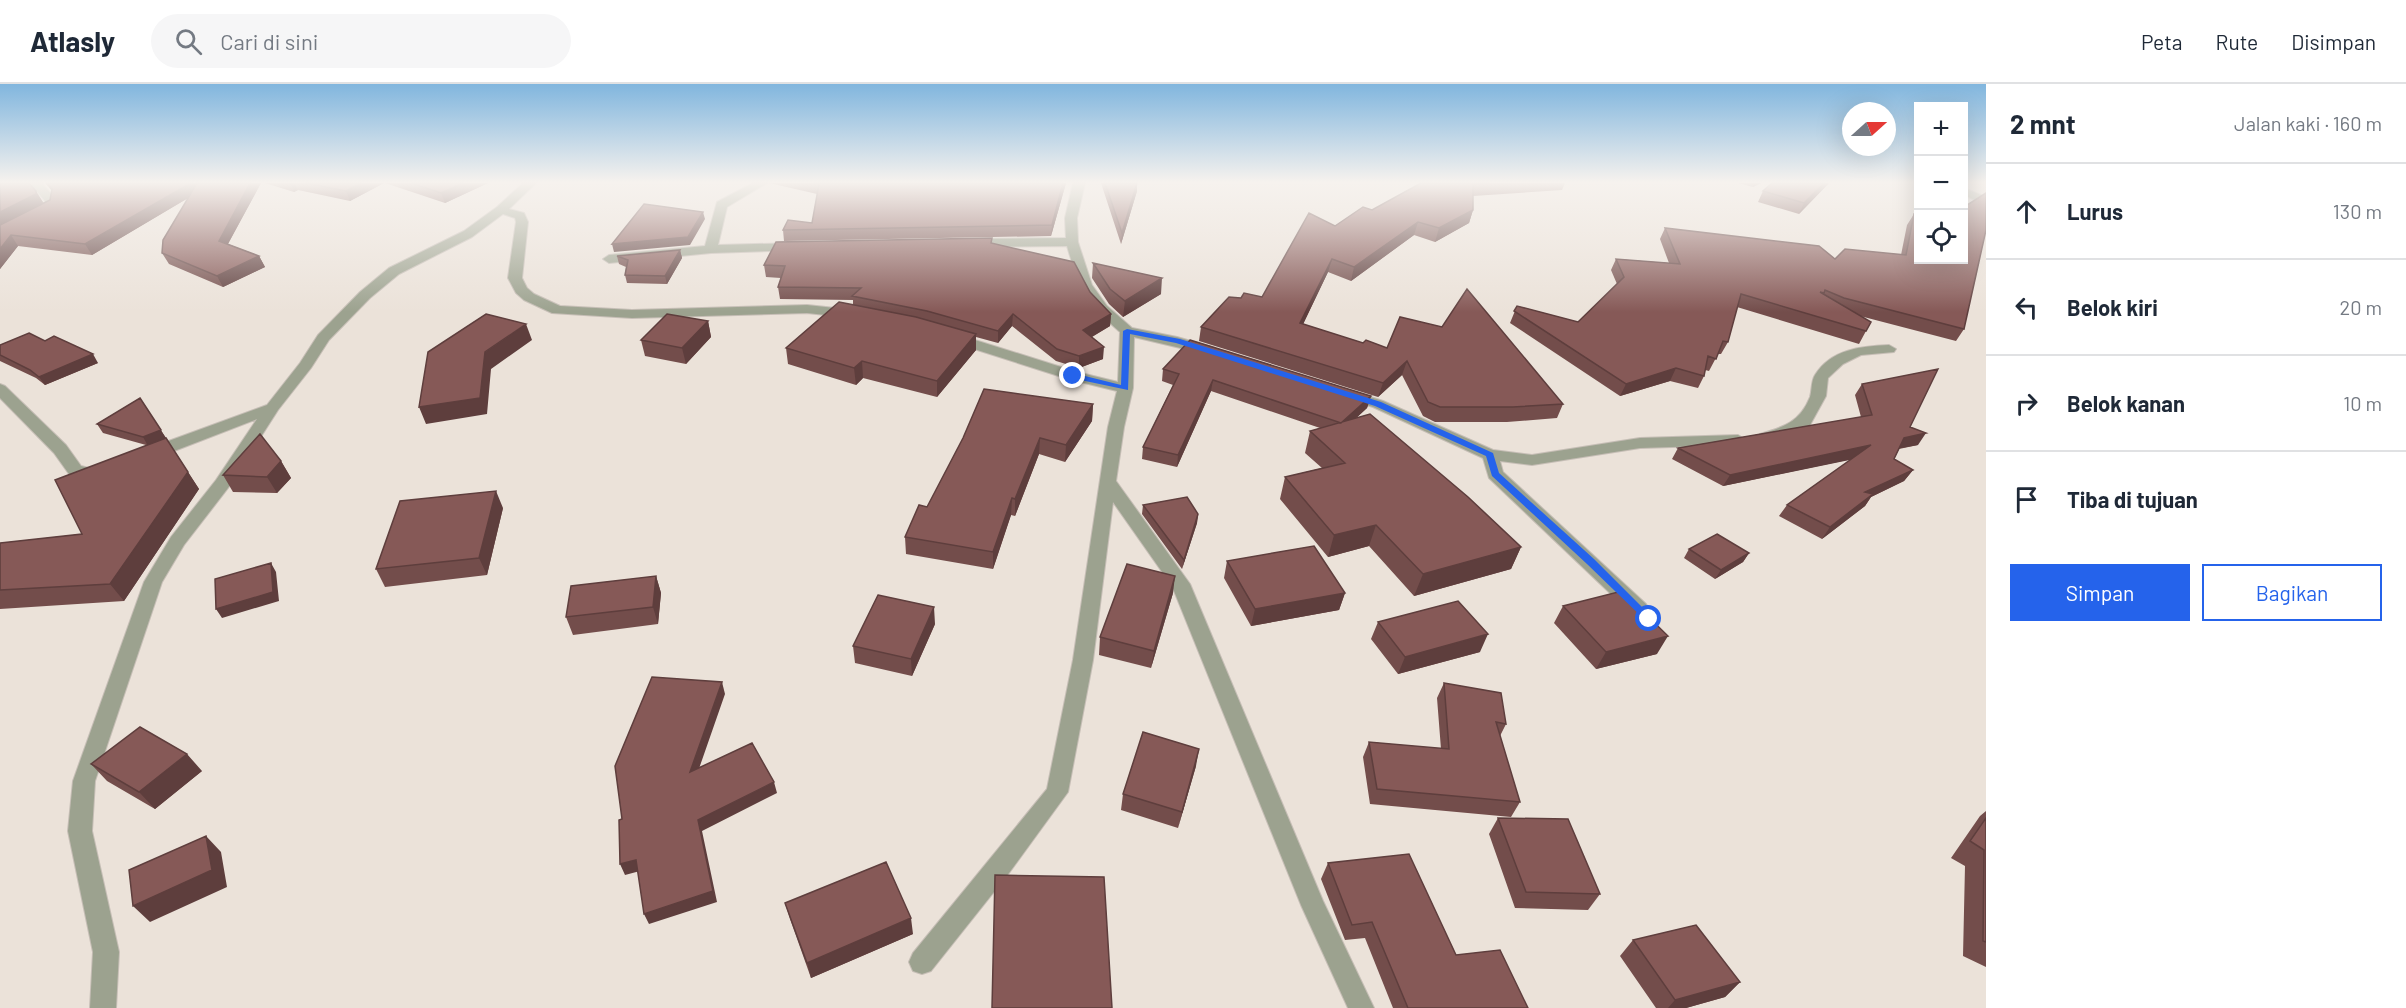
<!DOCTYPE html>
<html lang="id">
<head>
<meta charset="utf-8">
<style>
	:root { --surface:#fff; --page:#f6f6f7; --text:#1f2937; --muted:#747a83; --line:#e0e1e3; --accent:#2563eb }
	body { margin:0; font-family:Barlow,sans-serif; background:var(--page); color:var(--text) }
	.controls { position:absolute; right:18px; top:18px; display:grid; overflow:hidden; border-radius:0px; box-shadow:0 6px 24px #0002 }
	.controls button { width:54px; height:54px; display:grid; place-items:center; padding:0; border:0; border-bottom:2px solid var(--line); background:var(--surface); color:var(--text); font:30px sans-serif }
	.compass { position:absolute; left:1842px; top:18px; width:54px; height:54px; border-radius:50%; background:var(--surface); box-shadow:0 6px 24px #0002; rotate:69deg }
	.stop { position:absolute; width:18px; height:18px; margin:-14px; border:4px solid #2563eb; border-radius:50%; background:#fff }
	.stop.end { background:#2563eb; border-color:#fff; box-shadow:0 2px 6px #0008 }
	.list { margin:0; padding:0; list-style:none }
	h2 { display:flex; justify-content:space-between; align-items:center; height:78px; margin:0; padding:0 24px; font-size:26px }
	h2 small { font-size:20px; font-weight:400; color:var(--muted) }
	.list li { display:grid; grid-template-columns:39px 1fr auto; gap:18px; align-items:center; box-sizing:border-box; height:96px; padding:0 24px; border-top:2px solid var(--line) }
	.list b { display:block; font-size:22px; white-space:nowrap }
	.list em { font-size:20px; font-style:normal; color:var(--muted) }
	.actions { display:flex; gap:12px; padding:18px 24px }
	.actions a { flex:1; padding:14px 0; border:2px solid var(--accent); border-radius:0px; text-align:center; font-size:21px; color:var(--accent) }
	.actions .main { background:var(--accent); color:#fff }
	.icon { flex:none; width:33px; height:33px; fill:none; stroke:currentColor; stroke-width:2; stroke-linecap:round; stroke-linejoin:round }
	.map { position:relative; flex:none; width:1986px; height:924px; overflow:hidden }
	header { display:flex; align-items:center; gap:36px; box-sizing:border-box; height:84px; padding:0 30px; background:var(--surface); border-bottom:2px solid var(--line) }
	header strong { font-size:28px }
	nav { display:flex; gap:33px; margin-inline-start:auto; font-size:21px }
	.search { width:420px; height:54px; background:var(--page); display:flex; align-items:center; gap:15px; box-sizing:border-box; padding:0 21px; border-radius:33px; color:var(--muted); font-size:22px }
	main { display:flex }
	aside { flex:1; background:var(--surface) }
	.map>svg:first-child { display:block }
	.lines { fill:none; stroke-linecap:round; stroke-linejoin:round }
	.minor-casing { stroke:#c6beb6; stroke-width:2 }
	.minor { fill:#9ca28f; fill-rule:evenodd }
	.wall { fill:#734d4b }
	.shaded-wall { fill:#5e3e3d }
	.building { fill:#865957; stroke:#5e3e3d; stroke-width:1.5 }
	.route { fill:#2563eb }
</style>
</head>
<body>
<header>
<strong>Atlasly</strong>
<div class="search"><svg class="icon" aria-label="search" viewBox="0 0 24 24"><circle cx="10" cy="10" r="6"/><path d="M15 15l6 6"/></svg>Cari di sini</div>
<nav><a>Peta</a><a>Rute</a><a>Disimpan</a></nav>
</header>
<main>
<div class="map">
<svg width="1986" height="924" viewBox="0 0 1986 924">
	<rect width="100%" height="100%" fill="#ebe2d9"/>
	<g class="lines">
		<!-- minor casing -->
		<g class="minor-casing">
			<path id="minor" d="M30,99H42L57,117L55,124L0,153V144L44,122L45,117Z
				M523,99H536L509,125L524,129L528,138L522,194L527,204L534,210L560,222L632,226L807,221L854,226L861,230L854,234L807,229L632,234L552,229L524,216L516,209L508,194L516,138L515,134L503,130L472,153L399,190L370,214L329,256L311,284L278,326L228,404L184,461L162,498L95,697L92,747L119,868L116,924H90L93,868L68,747L73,697L144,498L171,453L216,396L257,335L156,374L150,375L142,370L144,366L267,321L300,279L318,251L360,208L389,184L464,147L497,123Z
				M753,99H767L727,123L718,161L797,159L803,163L801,166L711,169L609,179L603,175L609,171L705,162L717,118Z
				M1073,99H1085L1077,134L1078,158L1092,201L1107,222L1132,244L1177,253L1215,264L1217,267L1210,271L1134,253L1133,304L1124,343L1116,397L1190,500L1323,817L1374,924H1348L1301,821L1172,502L1113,418L1093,576L1068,708L1009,789L931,887L922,890L913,887L909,878L913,869L1047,705L1073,576L1108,343L1117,307L1068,295L949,257L947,254L949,251H959L1077,288L1118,298L1120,248C1085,217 1080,206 1067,162L969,163L963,159L969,155L1066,154L1065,134Z
				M1964,104L1986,113V121L1964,111Z
				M1889,261L1896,265L1894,268L1861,271L1843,280L1828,294L1826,312L1810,341L1778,356H1760L1758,353L1760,350C1784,343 1800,338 1810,313C1812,307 1811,297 1815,291C1831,265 1862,262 1889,261Z
				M0,300L5,302L66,361L81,382L89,384L101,381L107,382L109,386L107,390L90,395L69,390L54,369L0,314Z
				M1345,305L1383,317L1493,366L1532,371L1640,354L1738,351L1746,356L1738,361L1640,364L1532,381L1500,377L1503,388L1646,520L1649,525L1646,530L1639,532L1632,530L1489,394L1483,374L1373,323L1340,313L1337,310L1340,307Z"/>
		</g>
		<!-- minor -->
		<use href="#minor" class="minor"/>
	</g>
	<!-- wall -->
	<path class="wall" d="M0,99L43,118L42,119L50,116L52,107L45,99H261L228,160L259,172L265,183L223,203L169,180L162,169L188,114L92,171L18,162L0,185Z
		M265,99H384L350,117L298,106L294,108Z
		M385,99H488L445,119Z
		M769,99H1066L1051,152L784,157L783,146L812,139L817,110Z
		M1101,99H1137V107L1121,160Z
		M1421,99H1565L1562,106L1473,112V126L1469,139L1435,158L1414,151L1351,197L1328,188L1303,240L1363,259L1387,264L1563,320L1557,334L1507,338H1435L1423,332L1402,291L1378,313L1199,257L1201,243L1241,214L1262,213L1335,142L1372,126Z
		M1738,99H1761L1753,103Z
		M1829,99L1799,130L1758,118L1763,107Z
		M1914,130L1964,245L1956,257L1860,232L1866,247L1859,260L1737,223L1728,258L1721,270H1718L1709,287L1705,286L1704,292L1698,304L1670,297L1620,312L1510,239L1517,222L1578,238L1617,200L1611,186L1616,175L1669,179L1660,155L1665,144L1835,175L1901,171L1907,141Z
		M992,159L1090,208L1111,230L1110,242L1092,253L1103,275L1079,284L1056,277L1012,242L998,259L976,253V266L937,313L863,294L856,301L788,280L786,264L853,221V216L780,215L778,203L781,194L766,193L764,181Z
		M680,166L682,174L667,200L627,199L625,191L626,183L619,180L617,172Z
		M1093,179L1161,210L1123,233L1109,220L1092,194Z
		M708,237L711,253L686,280L645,272L641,256Z
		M45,257L98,279L45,301L36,294L0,277V261Z
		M1163,285L1371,312L1367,324L1356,334L1521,463L1511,485L1414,512L1369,462L1328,473L1280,415L1285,393L1322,384L1305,369L1310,347L1320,344L1211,307L1177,383L1142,375L1143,363L1173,301L1162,297Z
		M1862,300L1910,343L1918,361L1899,365L1894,375L1913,386L1904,397L1871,413L1865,422L1822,455L1779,432L1787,421L1852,375L1723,402L1672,375L1678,364L1861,333L1855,311Z
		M140,314L199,405L124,517L0,525V459L82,450L146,361L103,349L97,340Z
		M1093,320L1092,337L1065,378L1039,370L1015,432L1011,431L993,485L906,470L905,453L927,423Z
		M281,377L291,394L277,409L233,408L223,391Z
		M1143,421L1198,430L1197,439L1182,485L1142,430Z
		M503,424L487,491L385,503L376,485Z
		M1689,465L1749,469L1743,478L1715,495L1684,474Z
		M1227,477L1345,509L1339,526L1251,542L1224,494Z
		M656,492L661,509L658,540L573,551L566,533Z
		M1173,509L1151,584L1099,571L1100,553Z
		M1563,522L1657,570L1596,585L1554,539Z
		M1378,538L1480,568L1398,590L1371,555Z
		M935,540L912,592L855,579L853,562Z
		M1444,599L1506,640L1500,652L1520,718L1511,733L1370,720L1363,673L1369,658L1441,665L1437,614Z
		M91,680L202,687L155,725L107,697Z
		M1196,682L1178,744L1121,726L1123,710Z
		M1986,727V883L1963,872L1965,782L1951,774L1980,732Z
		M1498,734L1600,810L1588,826L1515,824L1489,750Z
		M1328,779L1456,871L1528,924H1393L1365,854L1345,856L1321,795Z
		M785,819L913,850L811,894L790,835Z
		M1633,856L1740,898L1725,913L1686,924H1656L1620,872Z"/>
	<!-- shaded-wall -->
	<path class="shaded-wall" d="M191,99H203L205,104L92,171L85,160Z
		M250,99H261L224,167L219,157Z
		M290,99H294L298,106L294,108Z
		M361,99H384L350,117L346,107Z
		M463,99H488L445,119L441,109Z
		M1063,99H1066L1051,152L1052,141Z
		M1137,99V107L1121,160L1122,149Z
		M1755,99H1761L1753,103Z
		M1824,99H1829L1799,130L1804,119Z
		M36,107L43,118L42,120L0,141V128Z
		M1473,126L1469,139L1435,158L1439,144Z
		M703,128L705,135L690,161L614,168L612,160Z
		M1418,138L1414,151L1351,197L1354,183Z
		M11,151L18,162L0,185V165Z
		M680,166L682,174L667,200L665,192Z
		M259,172L265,183L223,203L217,192Z
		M1332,175L1328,188L1297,253L1300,239Z
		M1162,194L1161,210L1123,233L1125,217Z
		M1013,230L1012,242L998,259V247Z
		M1111,230L1110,242L1083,258V246Z
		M708,237L711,253L686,280L682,264Z
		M526,240L532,256L491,285L487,330L426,340L419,323L485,268Z
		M976,250V266L937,313V297Z
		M1104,263L1103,275L1079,284V272Z
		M93,270L98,279L45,301L39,293Z
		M862,277L863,294L856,301L854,284Z
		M1407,277L1402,291L1378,313L1383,299Z
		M1676,284L1670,297L1620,312L1626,300Z
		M1213,296L1211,307L1177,383L1178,371Z
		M1371,312L1367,324L1338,351L1341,339Z
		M140,314L199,405L124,517L110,500L148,362L143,353Z
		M1093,320L1092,337L1065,378L1066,361Z
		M1926,349L1918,361L1896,365L1904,354Z
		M1040,354L1039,370L1015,432V415Z
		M1871,361L1864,373L1723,402L1730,391Z
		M281,377L291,394L277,409L267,393Z
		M1913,386L1904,397L1871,413L1865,422L1822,455L1830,443L1865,408Z
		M496,407L503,424L487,491L479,474Z
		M1012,414L1011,431L993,485V468Z
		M1198,430L1197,439L1182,485L1184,476Z
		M1376,441L1369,462L1328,473L1334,451Z
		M1521,463L1511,485L1414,512L1423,490Z
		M1749,469L1743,478L1715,495L1721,486Z
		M271,479L276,488L279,517L222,534L216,525Z
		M656,492L661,509L658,540L653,523Z
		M1175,492L1173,509L1151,584L1154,567Z
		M1345,509L1339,526L1251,542L1255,525Z
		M934,523L935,540L912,592L911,575Z
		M1488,550L1480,568L1398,590L1405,573Z
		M1668,552L1657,570L1596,585L1606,568Z
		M722,598L725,610L694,699L690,688Z
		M1199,665L1196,682L1178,744L1182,728Z
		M187,670L202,687L155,725L139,708Z
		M774,698L777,709L702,747L717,818L649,840L644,830L698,736Z
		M206,752L221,768L227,803L150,838L133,822Z
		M636,776L640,787L625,791L620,780Z
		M911,834L913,850L811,894L807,879Z
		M1740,898L1725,913L1686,924H1668L1675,916Z"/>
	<!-- building -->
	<path class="building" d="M0,99H29L36,107V110L0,128Z
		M47,99H191L85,160L11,151L0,165V141L50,116L52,105Z
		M197,99H250L219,157L259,172L217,192L162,169L163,156Z
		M306,99H361L346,107Z
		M411,99H463L441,109Z
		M814,99H1063L1052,141L783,146L788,136L812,139L819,100Z
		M1105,99H1137L1122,149Z
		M1421,99H1489L1473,100V126L1439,144L1418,138L1354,183L1332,175L1300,239L1363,259L1366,256L1387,264L1400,233L1442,243L1467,205L1563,320L1513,323H1440L1428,318L1407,277L1383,299L1201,243L1229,213L1241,214L1244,209L1262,213L1309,129L1335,142L1363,123L1372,126Z
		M1772,99H1824L1804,119L1763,107Z
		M1986,109V146L1964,245L1844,214L1825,206L1824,209L1820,208L1871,238L1866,247L1741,210L1728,258L1723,257L1716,275L1708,272L1704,292L1676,284L1626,300L1514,227L1517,222L1578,238L1624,193L1616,175L1680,180L1665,144L1819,162L1835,175L1845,165L1906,171L1914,130L1918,131V176H1964V123Z
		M644,120L703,128L688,153L612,160Z
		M992,154L991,159L1074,178L1090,208L1111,230L1083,246L1104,263L1079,272L1057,265L1013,230L998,247L927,227L852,212L861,204L778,203L785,182L764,181L776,158Z
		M680,166L665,192L625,191L628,176L617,172Z
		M1093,179L1162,194L1125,217L1110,205Z
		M839,218L916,233L976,250L937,297L862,277L854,284L786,264Z
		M486,230L526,240L485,268L480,314L419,323L428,268Z
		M667,230L708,237L682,264L641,256Z
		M29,249L45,257L54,252L93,270L39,293L30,286L0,271V261Z
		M1190,256L1371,312L1341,339L1213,296L1178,371L1143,363L1179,290L1163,285Z
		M1938,285L1910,343L1926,349L1904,354L1894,375L1913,386L1865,408L1873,410L1830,443L1787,421L1871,361L1730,391L1678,364L1872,331L1862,300Z
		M984,305L1093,320L1066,361L1040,354L1015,415L1012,414L993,468L905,453L919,421L927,423L963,354Z
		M140,314L161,346L143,353L97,340Z
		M1370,330L1468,413L1521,463L1423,490L1376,441L1334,451L1285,393L1345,379L1310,347Z
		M260,350L281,377L267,393L223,391Z
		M166,354L188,388L110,500L0,506V459L82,450L55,396Z
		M496,407L479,474L376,485L400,417Z
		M1187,413L1198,430L1184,476L1143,421Z
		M1717,450L1749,469L1721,486L1689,465Z
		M1314,462L1345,509L1255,525L1227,477Z
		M271,479L273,508L216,525L215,495Z
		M1127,480L1175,492L1154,567L1100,553Z
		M656,492L653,523L566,533L571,502Z
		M1622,507L1668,552L1606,568L1563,522Z
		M878,511L934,523L911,575L853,562Z
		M1458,517L1488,550L1405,573L1378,538Z
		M652,593L722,598L690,688L752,659L774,698L698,736L713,807L644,830L636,776L620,780L619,736L622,735L615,682Z
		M1444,599L1501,609L1506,640L1496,638L1520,718L1377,705L1369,658L1449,665Z
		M140,643L187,670L139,708L91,680Z
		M1143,648L1199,665L1182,728L1123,710Z
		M1498,734L1568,735L1600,810L1526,808Z
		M1986,734V858L1983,857L1984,766L1970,757Z
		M206,752L212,786L133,822L129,786Z
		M1409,770L1456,871L1500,866L1528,924H1408L1372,838L1352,841L1328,779Z
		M886,778L911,834L807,879L785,819Z
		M995,791L1104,793L1112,924H992Z
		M1696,841L1740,898L1675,916L1633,856Z"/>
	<!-- sky -->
	<linearGradient id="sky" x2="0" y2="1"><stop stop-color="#81b6de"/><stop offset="0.43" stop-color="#f6f2ee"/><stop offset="1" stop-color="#f6f2ee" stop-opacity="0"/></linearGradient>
	<rect width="1986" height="228" fill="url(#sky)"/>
	<!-- route -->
	<path class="route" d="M1127,245L1180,255L1381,318L1493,369L1499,389L1594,475L1654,535L1649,539L1646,537L1587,480L1492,392L1486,372L1375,322L1176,259L1130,250L1128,306L1071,294V290L1073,289L1121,301L1123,247Z"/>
</svg>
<div class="controls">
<button>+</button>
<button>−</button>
<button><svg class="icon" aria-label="locate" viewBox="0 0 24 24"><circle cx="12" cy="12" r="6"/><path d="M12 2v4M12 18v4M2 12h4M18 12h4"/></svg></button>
</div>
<svg class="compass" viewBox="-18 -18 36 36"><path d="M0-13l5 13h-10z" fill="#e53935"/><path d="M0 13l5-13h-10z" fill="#747a83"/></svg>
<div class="stop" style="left:1649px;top:535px"></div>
<div class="stop end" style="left:1073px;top:292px"></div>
</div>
<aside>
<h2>2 mnt<small>Jalan kaki · 160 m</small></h2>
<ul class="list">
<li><svg class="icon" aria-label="ahead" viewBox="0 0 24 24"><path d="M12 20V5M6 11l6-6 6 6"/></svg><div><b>Lurus</b></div><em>130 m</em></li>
<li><svg class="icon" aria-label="left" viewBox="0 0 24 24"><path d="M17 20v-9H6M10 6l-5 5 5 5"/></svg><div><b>Belok kiri</b></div><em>20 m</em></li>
<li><svg class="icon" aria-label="right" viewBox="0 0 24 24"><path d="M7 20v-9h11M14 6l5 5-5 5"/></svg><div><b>Belok kanan</b></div><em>10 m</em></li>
<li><svg class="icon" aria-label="arrive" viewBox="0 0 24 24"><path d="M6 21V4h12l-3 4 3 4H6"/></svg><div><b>Tiba di tujuan</b></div></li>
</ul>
<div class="actions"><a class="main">Simpan</a><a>Bagikan</a></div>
</aside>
</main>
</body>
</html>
